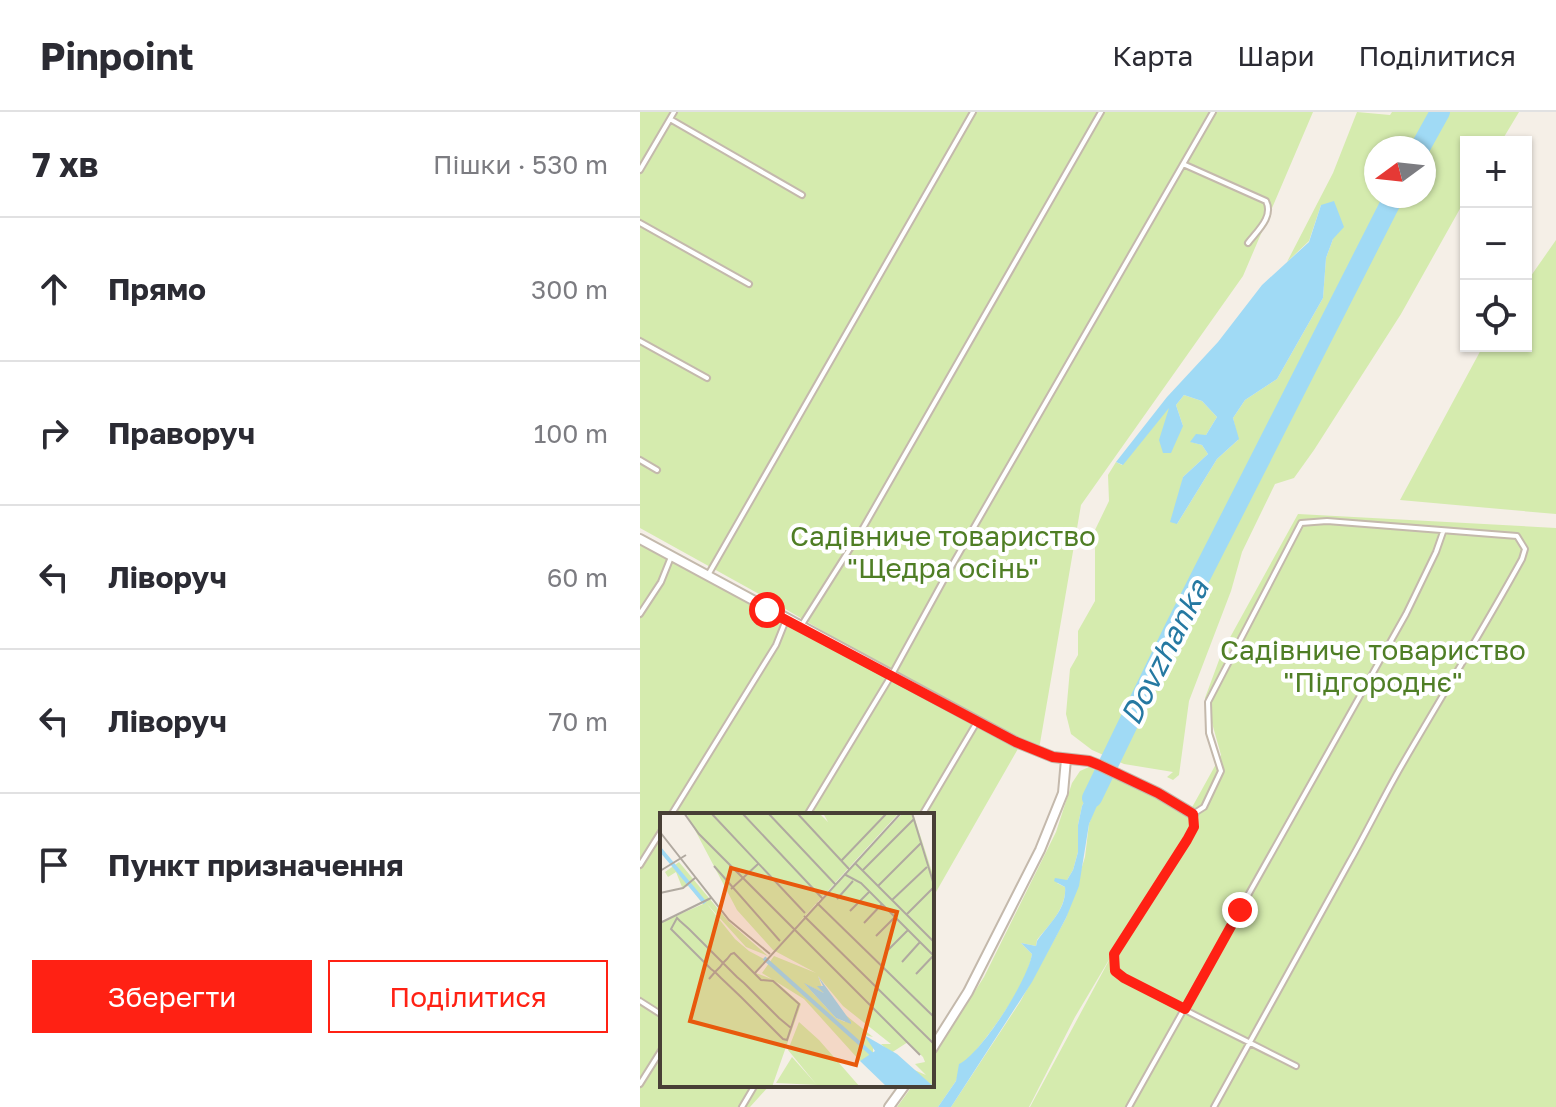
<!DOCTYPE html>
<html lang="uk">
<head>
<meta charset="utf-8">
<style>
	:root { --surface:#fff; --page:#f2f2f3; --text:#2b2b33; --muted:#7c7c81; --line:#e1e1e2; --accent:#ff2114 }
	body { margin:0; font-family:"Golos Text",sans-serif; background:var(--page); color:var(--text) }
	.controls { position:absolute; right:24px; top:24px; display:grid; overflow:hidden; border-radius:0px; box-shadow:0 2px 6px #0004 }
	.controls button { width:72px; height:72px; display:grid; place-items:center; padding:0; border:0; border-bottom:2px solid var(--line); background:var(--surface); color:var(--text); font:40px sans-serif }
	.compass { position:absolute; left:724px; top:24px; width:72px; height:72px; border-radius:50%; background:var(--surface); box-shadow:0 2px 6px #0004; rotate:255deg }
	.stop { position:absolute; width:24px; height:24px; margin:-18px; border:6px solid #ff2114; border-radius:50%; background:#fff }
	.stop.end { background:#ff2114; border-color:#fff; box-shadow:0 2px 8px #0008 }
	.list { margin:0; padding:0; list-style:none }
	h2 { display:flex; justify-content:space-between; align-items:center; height:104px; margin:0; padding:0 32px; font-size:34px }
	h2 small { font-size:26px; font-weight:400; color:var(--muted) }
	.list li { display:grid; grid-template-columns:52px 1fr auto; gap:24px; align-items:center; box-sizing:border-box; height:144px; padding:0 32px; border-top:2px solid var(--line) }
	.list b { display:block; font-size:30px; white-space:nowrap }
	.list em { font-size:26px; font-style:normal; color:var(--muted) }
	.actions { display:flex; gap:16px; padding:24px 32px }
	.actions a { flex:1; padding:18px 0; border:2px solid var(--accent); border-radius:0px; text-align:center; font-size:28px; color:var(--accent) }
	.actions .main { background:var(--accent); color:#fff }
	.icon { flex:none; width:44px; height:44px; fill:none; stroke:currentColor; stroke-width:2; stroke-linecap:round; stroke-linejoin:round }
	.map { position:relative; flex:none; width:916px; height:995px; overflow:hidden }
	header { display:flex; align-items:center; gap:48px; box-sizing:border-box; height:112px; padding:0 40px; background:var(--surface); border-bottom:2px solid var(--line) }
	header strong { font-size:38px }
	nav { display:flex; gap:44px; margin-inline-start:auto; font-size:28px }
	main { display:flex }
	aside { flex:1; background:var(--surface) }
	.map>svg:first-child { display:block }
	.green { fill:#d5ebae; fill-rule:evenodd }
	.water { fill:#a0daf5 }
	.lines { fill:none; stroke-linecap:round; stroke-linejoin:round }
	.river { stroke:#a0daf5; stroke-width:20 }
	.service-casing { stroke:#c4b9ac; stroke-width:8 }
	.minor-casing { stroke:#c4b9ac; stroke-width:12 }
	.service { stroke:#fff; stroke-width:4 }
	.minor { stroke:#fff; stroke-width:8 }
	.route { stroke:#ff2114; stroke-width:10 }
	.labels { text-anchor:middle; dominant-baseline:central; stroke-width:8; stroke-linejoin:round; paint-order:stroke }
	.park-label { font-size:28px; fill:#4f7e25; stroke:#fff }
	.water-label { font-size:30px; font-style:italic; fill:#2579a2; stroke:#fff }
	.inset-river { fill:none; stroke:#a0daf5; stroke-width:4 }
	.inset-road { fill:none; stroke:#b0a9a0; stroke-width:2 }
	.view { fill:#e8590c; fill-opacity:0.15; stroke:#e8590c; stroke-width:4 }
	.inset-edge { fill:none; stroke:#483f36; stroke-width:4 }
</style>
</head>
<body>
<header>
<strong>Pinpoint</strong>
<nav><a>Карта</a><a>Шари</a><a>Поділитися</a></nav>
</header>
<main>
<aside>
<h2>7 хв<small>Пішки · 530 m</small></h2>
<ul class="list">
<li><svg class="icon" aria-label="ahead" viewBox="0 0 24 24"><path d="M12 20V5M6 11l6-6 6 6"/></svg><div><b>Прямо</b></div><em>300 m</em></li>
<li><svg class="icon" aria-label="right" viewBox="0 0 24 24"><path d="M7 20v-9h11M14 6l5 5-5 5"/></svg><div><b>Праворуч</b></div><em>100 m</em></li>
<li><svg class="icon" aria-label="left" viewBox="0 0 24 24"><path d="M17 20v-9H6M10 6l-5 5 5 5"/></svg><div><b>Ліворуч</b></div><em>60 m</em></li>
<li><svg class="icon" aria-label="left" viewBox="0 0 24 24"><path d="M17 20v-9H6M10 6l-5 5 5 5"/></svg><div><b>Ліворуч</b></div><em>70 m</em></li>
<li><svg class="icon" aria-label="arrive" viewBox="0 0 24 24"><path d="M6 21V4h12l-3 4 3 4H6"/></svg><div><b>Пункт призначення</b></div></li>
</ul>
<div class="actions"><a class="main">Зберегти</a><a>Поділитися</a></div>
</aside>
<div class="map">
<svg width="916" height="995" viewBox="0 0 916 995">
	<rect width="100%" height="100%" fill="#f5efe7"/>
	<!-- green -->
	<path class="green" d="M0,0H673L603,164L441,393L399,637L355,620L130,488L0,416Z
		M717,0L750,3L752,0H879L861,30H826V86L761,202L674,338L654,366L635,372L602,440L591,479L549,589L539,663L533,668L527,665L533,660L484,652L452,638L431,622L426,602L430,557L438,543V519L455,489V418L469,389L468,363L476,350L482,353L530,294L543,314L536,293L544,283L562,289L577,305L566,323L551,330L562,333L568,342L543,365L537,412L577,347L598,328L593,306L605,288L637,267L683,186L686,146L693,127L681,93L669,129L647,150L693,61ZM736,36H784V84H736Z
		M916,128V402L760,388L843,234H886V171Z
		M658,402L916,416V995H390L473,841L435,905L389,995H311L380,890L426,806L445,745L449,712L466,664L472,659L550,699L581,643L565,586L582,540Z
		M0,429L82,476L379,635L292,787V703H22V973H130L110,995H0Z
		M449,655L462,662L458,664L442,694L438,713V740L433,758L427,768L417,771L425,775C427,796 409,813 397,828L396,834L381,831L392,842C387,877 342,931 319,960L316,969L298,995H257L273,973H292V946L344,865L416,720L432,671L440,659Z"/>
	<!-- water -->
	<path class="water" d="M694,89L704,115L693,127L686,146L683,186L637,267L605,288L593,306L599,327L577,347L537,412L530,410L543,365L568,342L562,333L550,330L556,322L566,323L577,305L562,289L544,283L536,293L543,314L531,341H523L519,328L529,296L483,353L476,350L527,285L578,230L622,173L669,130L681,93Z
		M460,660L466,664V673L449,712L439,774L426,806L392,870L313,992L311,995H298L316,969L319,952C341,942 388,868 392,842L381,831L396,834L397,829C409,812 427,797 425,775L414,769L415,766L427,768L433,758L438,740V713L442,694Z"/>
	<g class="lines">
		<!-- river -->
		<path class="river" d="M780,36L800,0
			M452,686L536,513L754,84"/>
		<!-- service casing -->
		<g class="service-casing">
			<path id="service" d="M30,7L162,83
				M543,52L626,89C634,105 617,119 608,131
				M0,58L34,0
				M0,111L109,172
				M0,229L67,266
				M0,348L17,358
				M68,463L333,0
				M0,502L21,470L31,445
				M161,514L223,416L461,0
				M31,703L136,533L146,508
				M167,703L251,564L307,462L573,0
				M282,703L337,610
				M0,753L22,718
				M0,889L22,903
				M0,972L22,937
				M102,995L115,973
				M489,995L766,502L796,440L803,420
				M574,995C619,913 665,831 710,749C727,719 742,688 759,658C800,587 843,518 882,447L885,437L877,424L687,409L661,411L568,590L569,621L581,659L564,695L553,702L554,715L547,728L481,830C473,845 470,855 484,866C541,897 599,925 656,954"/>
		</g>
		<!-- minor casing -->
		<g class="minor-casing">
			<path id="minor" d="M0,427L376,630L413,645L449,649L459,653L518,681L553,702
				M292,937L328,880L400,738L423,681L426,647
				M249,995L265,973"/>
		</g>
		<!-- service -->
		<use href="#service" class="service"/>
		<!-- minor -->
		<use href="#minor" class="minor"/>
	</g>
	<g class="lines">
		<!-- route -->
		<path class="route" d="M127,498L376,630L413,645L449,649L459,653L518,681L553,702L554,715L547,728L474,842L475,859L484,866L545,897L600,798"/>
	</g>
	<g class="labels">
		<!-- park labels -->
		<g class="park-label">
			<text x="303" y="423">Садівниче товариство<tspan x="303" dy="32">"Щедра осінь"</tspan></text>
			<text x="733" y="537">Садівниче товариство<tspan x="733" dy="32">"Підгороднє"</tspan></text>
		</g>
		<!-- water labels -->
		<g class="water-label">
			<text transform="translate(524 540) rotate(-63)">Dovzhanka</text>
		</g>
	</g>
	<!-- overview -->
	<g transform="translate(20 701)">
		<rect width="274" height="274" fill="#f5efe7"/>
		<path d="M26,0H159L168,9L163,0L237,2L133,116L243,0H253L274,65V274L252,256L266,262L255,251L265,249L263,244L248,229L231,240L221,231H231L183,193L158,163L164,180L145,171L176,205L185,209L183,200L213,224L205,222L213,231V243L200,248L144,186L102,160L114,143L156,160L113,137L77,97ZM19,49L69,109L108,143L86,134L47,91L75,126L89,138L106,147L96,160L114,167L141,191L112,274H0V110L43,91L29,73L22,74L16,59L8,64L5,59ZM139,209L159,227L200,274L116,270L132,244L156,271L128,237Z" fill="#d5ebae"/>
		<path d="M158,163L191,209V211L176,205L144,170L164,180L157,173H163ZM204,222L237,241L274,274H227L200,248L215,238Z" fill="#a0daf5"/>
		<path class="inset-river" d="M0,36L45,90M104,145L216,245"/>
		<path class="inset-road" d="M24,0L39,21L260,242M51,0L145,100M82,0L162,85M108,0L175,71M137,0L189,56M252,0L274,72M0,19L69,107L110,141M182,47L227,0M195,50L274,129M54,53L120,128M0,58L26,42M202,58L254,6M184,61L201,70L274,143M218,73L261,30M71,76L98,51M0,80L23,75L35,65M177,86L193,68M232,87L267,54M157,90L274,204M190,98L209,79M247,101L274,74M144,103L274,231M0,110L51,85M204,110L222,91M216,123L235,104M228,137L248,117M242,149L260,129M95,160L241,0M256,161L274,142M49,166L55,159L60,154L63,150L67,146L71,141L74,140L101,167L113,168L139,191L127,227L123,226L81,184L61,165L55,159L51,156L11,116L17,105L20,108L29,116L77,164L84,170L119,205L131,215"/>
		<path class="view" d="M71,55L237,99L196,252L30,208Z"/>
		<rect width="274" height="274" class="inset-edge"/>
	</g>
</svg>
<div class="controls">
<button>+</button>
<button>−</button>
<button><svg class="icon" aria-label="locate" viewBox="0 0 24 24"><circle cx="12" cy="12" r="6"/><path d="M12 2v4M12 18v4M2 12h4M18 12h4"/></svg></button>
</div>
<svg class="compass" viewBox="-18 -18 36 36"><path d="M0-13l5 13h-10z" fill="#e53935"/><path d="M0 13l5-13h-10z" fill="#7c7c81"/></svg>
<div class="stop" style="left:127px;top:498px"></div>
<div class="stop end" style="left:600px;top:798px"></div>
</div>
</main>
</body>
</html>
